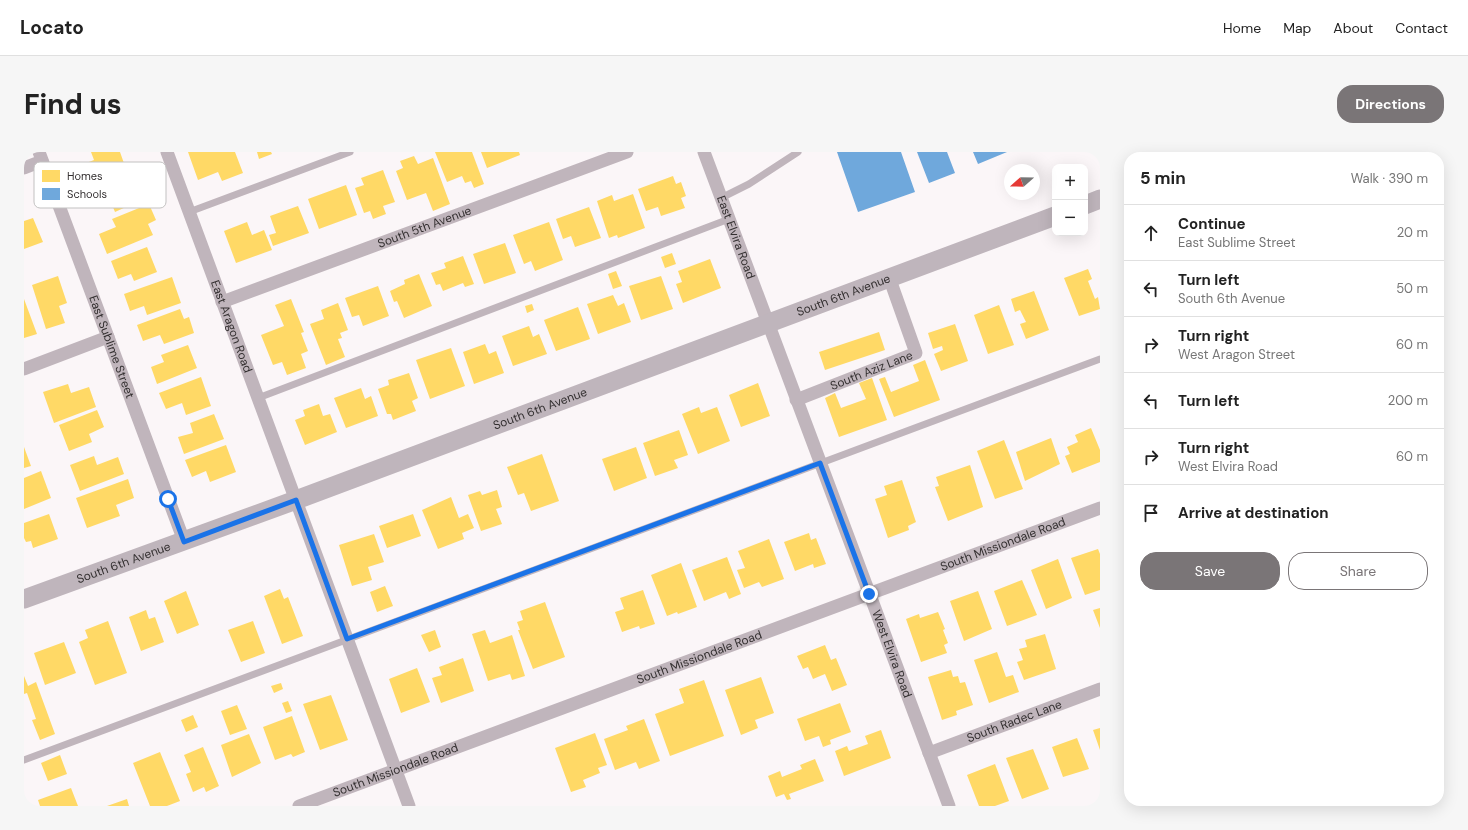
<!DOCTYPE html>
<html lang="en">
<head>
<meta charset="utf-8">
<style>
	:root { --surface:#fff; --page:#f6f6f6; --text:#222; --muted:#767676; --line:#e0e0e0; --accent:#7a7577 }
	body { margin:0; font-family:"DM Sans",sans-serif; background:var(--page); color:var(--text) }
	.controls { position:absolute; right:12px; top:12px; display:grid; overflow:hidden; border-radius:8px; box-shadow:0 4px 16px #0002 }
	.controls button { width:36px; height:36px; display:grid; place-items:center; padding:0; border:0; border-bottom:1px solid var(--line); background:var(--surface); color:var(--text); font:20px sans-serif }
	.compass { position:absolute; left:980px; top:12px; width:36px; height:36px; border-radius:50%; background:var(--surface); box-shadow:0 4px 16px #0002; rotate:250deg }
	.stop { position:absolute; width:12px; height:12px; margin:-9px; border:3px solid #1a73e8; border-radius:50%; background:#fff }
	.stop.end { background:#1a73e8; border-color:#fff; box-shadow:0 1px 4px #0008 }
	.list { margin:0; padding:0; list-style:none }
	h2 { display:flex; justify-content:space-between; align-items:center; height:52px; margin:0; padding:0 16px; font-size:17px }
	h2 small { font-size:13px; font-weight:400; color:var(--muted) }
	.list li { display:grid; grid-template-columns:26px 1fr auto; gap:12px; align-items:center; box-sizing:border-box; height:56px; padding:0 16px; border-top:1px solid var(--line) }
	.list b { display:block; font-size:15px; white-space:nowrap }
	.list p { margin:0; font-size:13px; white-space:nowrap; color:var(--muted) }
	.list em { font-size:13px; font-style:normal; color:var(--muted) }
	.actions { display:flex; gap:8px; padding:12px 16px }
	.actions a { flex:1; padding:9px 0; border:1px solid var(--accent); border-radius:16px; text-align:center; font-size:14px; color:var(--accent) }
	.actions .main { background:var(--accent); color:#fff }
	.icon { flex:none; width:22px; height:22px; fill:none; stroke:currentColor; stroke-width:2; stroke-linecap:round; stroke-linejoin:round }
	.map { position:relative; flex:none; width:1076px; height:654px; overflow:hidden; border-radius:16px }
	header { display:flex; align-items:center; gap:24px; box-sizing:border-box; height:56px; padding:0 20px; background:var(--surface); border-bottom:1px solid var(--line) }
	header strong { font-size:19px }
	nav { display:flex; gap:22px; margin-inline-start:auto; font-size:14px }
	.intro { display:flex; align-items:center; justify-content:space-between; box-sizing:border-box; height:96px; padding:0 24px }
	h1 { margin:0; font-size:28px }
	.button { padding:10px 18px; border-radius:16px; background:var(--accent); color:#fff; font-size:14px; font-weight:700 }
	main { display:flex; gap:24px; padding:0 24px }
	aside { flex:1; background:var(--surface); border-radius:16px; box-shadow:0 4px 16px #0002 }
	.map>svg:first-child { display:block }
	.homes { fill:#ffd966 }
	.schools { fill:#6fa8dc }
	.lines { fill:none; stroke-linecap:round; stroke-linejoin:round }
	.lane { stroke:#c0b5bc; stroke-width:7 }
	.street { stroke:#c0b5bc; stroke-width:13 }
	.secondary { stroke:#bfb5bc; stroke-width:19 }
	.route { stroke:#1a73e8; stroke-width:5 }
	.labels { text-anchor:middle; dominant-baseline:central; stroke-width:4; stroke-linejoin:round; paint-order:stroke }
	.street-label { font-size:12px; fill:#343031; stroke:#fff }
	.key { fill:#fff; stroke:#c2c1c1; stroke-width:1 }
	.key-label { font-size:11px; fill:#343031 }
</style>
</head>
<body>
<header>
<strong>Locato</strong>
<nav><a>Home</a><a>Map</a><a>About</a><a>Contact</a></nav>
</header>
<div class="intro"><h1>Find us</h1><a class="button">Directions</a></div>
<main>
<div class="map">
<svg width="1076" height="654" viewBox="0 0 1076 654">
	<rect width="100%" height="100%" fill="#fbf6f8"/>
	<!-- homes -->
	<path class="homes" d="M67,0H96L102,17L59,32L52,15L70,8Z
		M164,0H211L219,21L198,29L194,20L174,28Z
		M233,0H247L248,2L235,7Z
		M411,0H448L460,32L450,36L447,29L441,31L438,24L423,30Z
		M457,0H495L496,3L463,16Z
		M390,4L394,12L409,6L426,52L409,59L402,41L383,48L372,19L379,16L376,9Z
		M359,18L371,50L359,54L362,62L349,67L346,59L340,61L331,36L340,33L337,26Z
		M104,22L115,49L91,60L86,48L69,56L62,41Z
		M649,24L652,32L657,30L662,44L657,46L661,56L637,64L634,55L622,59L614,37Z
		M322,33L333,63L295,77L284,47Z
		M609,42L621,76L594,86L593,83L585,86L573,49L588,43L590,49Z
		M125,52L132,68L124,72L129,83L83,102L75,82L92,75L88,67Z
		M274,54L285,81L249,94L245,83L252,81L246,64Z
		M565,55L577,86L551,95L547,84L539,87L532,67Z
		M9,66L19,90L0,97V69Z
		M223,70L228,83L240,78L248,98L212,111L200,79Z
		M525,70L539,108L511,119L507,109L500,112L489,83Z
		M481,91L492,121L460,132L449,102Z
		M123,95L133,120L110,129L107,122L94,127L87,109Z
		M648,101L652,112L641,116L637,105Z
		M439,104L450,132L441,135L439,131L419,139L416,132L412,133L407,121L422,116L420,111Z
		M686,107L697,136L659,151L652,132L658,130L654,119Z
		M1064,117L1068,127L1064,129L1071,147L1074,145L1076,157L1055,164L1040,126Z
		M592,119L598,134L589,137L584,122Z
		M395,122L408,154L380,166L373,149L370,150L366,139L381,132L380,128Z
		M34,124L43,151L35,154L41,171L22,177L8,133Z
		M637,124L649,157L617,168L605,134Z
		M148,125L157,151L123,163L120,154L106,159L100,142Z
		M354,134L365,164L339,174L335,163L328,165L321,146Z
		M1010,139L1025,178L1002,187L996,172L1002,170L996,158L991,160L987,147Z
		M589,143L594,154L600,151L607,170L574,182L563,152Z
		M0,147L13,182L0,186Z
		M267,147L280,180L277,181L284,199L277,202L282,216L263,223L258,210L249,213L237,183L260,174L251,153Z
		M314,151L324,178L316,181L318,186L314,187L321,205L302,213L286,172L300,167L297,158Z
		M508,152L510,158L503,161L501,154Z
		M975,153L990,193L964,202L950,163Z
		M554,155L566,187L532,199L520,168Z
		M156,157L160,167L165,165L170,181L140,192L136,183L119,189L113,173Z
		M931,172L944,209L917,219L910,202L919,198L918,194L909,197L904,181Z
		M505,174L509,185L515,182L523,202L489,214L478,184Z
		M855,180L861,198L801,218L795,200Z
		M461,192L465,202L472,199L480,221L450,232L439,200Z
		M164,193L173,216L133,232L127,215L140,210L137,203Z
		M427,196L441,234L406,247L392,208Z
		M901,208L916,248L870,265L855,227L861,225L867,240L895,229L889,213Z
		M385,221L394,246L388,249L392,259L369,268L367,262H363L354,237L365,233L364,228Z
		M177,225L187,254L162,263L158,251L142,257L135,241Z
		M848,226L863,268L815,285L801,246L811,241L817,256L842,247L835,231Z
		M734,231L746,264L717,275L705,243Z
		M44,232L47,241L65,235L72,255L30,271L19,240Z
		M337,236L341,247L347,244L354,264L322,276L310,246Z
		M295,252L299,264L306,262L313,280L281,293L271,268L281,264L279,258Z
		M675,255L677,261L693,255L706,289L674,302L658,262Z
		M73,258L80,275L65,282L68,290L45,299L35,273Z
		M190,262L200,287L160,302L154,285L169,281L166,271Z
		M1067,276L1076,298V310L1048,321L1041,304L1046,302L1043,295L1054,290L1051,283Z
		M655,278L664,303L650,308L654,316L631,324L619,291Z
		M1027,286L1036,312L1001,329L992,300Z
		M980,288L999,337L971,347L953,299Z
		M202,293L212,320L186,330L182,319L168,325L161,308Z
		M0,295L7,314L0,316Z
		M612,295L623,326L590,339L578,307Z
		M518,302L535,349L507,359L500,341L494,343L483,315Z
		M70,304L73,313L94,305L100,322L56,339L46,313Z
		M946,313L959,355L924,369L911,335L915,334L912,325Z
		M17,319L27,346L0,357V326Z
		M104,327L110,346L92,353L96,364L63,376L52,346Z
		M878,328L892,370L884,374L885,378L864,386L851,347L863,343L860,334Z
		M473,338L478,355L472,357L478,372L457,379L444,343L456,339L458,343Z
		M427,345L435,366L444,362L450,376L438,381L440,387L414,397L398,358Z
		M25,362L34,387L9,396L7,389L2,390L0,386V371Z
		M389,362L397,384L363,396L355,374Z
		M785,381L787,388L792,386L802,412L790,416L789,412L771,419L760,390Z
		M350,382L360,410L344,415L348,428L328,434L315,393Z
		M745,387L760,427L738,435L735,430L720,436L713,418L721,416L714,399Z
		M1074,397L1076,402V438L1061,443L1047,406Z
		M703,405L717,442L705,447L702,440L680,449L668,418Z
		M1034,407L1048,446L1022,457L1007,418Z
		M657,411L673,455L654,462L653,460L643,464L627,423Z
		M998,428L1013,463L983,474L970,439Z
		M361,434L369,454L353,460L346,440Z
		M256,437L260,447L264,445L279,484L258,492L240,444Z
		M619,438L631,472L616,477L615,474L598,480L591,460L600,457L596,446Z
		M162,439L175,473L153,482L140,449Z
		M954,439L968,477L940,489L926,449Z
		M521,450L541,505L509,517L494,478H496L493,470L499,468L496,459Z
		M1076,456V476L1069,458Z
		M122,458L125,467L131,465L140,490L117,499L105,465Z
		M914,460L921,477L919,478L924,491L920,493L923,501L897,510L882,467L895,462L896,466Z
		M84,469L103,521L71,533L55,490L64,486L61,478Z
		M229,469L241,501L217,510L204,478Z
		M411,478L417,495L405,500L397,483Z
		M461,478L466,491L488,483L501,524L488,528L486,522L464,529L448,482Z
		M1021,482L1032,517L1000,528L993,510L999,508L995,497L1003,495L1001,488Z
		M40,490L52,521L21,533L10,501Z
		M801,493L807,508L812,506L823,533L808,539L801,522L789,527L784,515L779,517L773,504Z
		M973,500L982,525L989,523L995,540L965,551L950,508Z
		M439,506L450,539L417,551L408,526L418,523L415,515Z
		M393,516L406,550L377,561L365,527Z
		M927,518L929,525L934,524L936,531L941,530L949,553L932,559L933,563L918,568L904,525Z
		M0,524L4,534L12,530L31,582L16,588L8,568L12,567L3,541L0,542Z
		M737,525L750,561L731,568L734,576L717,583L701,538Z
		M680,528L700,584L646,604L631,562L660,551L655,537Z
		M257,531L259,537L250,541L247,534Z
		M307,543L324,588L296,598L279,552Z
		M264,549L268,559L262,561L258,551Z
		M816,551L827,580L806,588L807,592L799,595L795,584L781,589L773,567Z
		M213,553L223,577L206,583L197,559Z
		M169,563L174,575L162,580L157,568Z
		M268,564L281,600L269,605L267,602L251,608L239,575Z
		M620,567L636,609L615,617L612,610L591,618L580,587L604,578L602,574Z
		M1076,576V598L1069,578Z
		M857,578L867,606L820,624L811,599L823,594L825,599L844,592L841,584Z
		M571,581L583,613L574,616L576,621L559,628L562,635L547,640L531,596Z
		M225,582L237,611L208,625L197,593Z
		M1053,586L1065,617L1039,625L1028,595Z
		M179,595L195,634L182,640L180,635L169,640L162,622L167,620L160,603Z
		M1009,597L1025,637L998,647L982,606Z
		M136,600L156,649L143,654H126L109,611Z
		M36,603L43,622L24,629L17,611Z
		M791,607L800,629L765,642L767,647L763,648L760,642L752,645L744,624L756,619L758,625L778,617L776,613Z
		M971,612L985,649L971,654H955L943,623Z
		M47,636L54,654H16L14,648Z
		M103,647L105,654H83Z"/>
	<!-- schools -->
	<path class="schools" d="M813,0H877L891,40L834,60Z
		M893,0H923L931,21L905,31Z
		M949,0H983L954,12Z"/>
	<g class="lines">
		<!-- lane -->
		<path class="lane" d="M697,46L725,32L774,0
			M165,60L326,0
			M234,246L705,67
			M0,608L1076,207"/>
		<!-- street -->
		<g class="street">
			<path id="s1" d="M15,0L160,389"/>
			<path id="s2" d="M143,0L385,654"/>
			<path id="s3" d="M680,0L925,654"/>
			<path d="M0,16L18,9"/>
			<path id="s4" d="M198,150L603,0"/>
			<path d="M0,217L84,185"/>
			<path id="s5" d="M772,248L892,201L865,125"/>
			<path id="s6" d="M905,601L1076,537"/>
			<path id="s7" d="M275,654L1076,356"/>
		</g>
		<!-- secondary -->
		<g class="secondary">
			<path d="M1061,53L1076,47"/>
			<path id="s8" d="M0,447L272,348L1031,64"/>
		</g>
	</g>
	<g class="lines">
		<!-- route -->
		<path class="route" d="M144,347L160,390L272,348L323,487L796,311L845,442"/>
	</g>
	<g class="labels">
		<!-- street labels -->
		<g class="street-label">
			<text stroke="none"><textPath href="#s4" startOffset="216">South 5th Avenue</textPath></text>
			<text stroke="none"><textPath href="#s3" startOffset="91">East Elvira Road</textPath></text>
			<text stroke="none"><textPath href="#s8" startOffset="874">South 6th Avenue</textPath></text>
			<text stroke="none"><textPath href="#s2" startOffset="186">East Aragon Road</textPath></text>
			<text stroke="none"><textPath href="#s1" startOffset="208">East Sublime Street</textPath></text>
			<text stroke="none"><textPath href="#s5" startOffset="81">South Aziz Lane</textPath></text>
			<text stroke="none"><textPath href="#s8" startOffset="550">South 6th Avenue</textPath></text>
			<text stroke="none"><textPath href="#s7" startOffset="751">South Missiondale Road</textPath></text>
			<text stroke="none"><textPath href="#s8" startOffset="106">South 6th Avenue</textPath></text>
			<text stroke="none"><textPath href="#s3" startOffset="536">West Elvira Road</textPath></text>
			<text stroke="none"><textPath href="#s7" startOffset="427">South Missiondale Road</textPath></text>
			<text stroke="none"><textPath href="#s6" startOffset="91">South Radec Lane</textPath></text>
			<text stroke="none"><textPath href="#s7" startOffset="103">South Missiondale Road</textPath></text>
		</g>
	</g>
	<!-- legend -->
	<rect x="10" y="10" width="132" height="46" rx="6" class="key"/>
	<rect x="18" y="18" width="18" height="12" fill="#ffd966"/>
	<rect x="18" y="36" width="18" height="12" fill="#6fa8dc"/>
	<g class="key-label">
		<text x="43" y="28">Homes</text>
		<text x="43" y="46">Schools</text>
	</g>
</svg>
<div class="controls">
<button>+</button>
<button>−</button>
</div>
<svg class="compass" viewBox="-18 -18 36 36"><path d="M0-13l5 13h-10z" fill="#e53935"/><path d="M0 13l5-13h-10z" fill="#767676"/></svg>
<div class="stop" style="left:144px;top:347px"></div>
<div class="stop end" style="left:845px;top:442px"></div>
</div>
<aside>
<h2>5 min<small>Walk · 390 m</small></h2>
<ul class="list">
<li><svg class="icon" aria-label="ahead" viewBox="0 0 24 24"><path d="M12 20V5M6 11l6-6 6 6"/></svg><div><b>Continue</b><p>East Sublime Street</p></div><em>20 m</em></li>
<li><svg class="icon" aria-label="left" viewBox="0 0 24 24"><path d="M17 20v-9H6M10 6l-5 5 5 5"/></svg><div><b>Turn left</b><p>South 6th Avenue</p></div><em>50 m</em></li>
<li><svg class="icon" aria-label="right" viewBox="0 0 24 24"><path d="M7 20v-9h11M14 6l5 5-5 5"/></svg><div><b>Turn right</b><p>West Aragon Street</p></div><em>60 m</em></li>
<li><svg class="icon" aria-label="left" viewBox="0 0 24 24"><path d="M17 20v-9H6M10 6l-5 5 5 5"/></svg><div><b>Turn left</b></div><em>200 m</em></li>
<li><svg class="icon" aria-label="right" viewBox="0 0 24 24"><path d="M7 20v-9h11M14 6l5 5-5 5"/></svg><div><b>Turn right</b><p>West Elvira Road</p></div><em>60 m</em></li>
<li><svg class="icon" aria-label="arrive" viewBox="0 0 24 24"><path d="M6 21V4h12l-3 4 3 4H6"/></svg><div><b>Arrive at destination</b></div></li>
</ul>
<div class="actions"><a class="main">Save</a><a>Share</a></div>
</aside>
</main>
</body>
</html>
